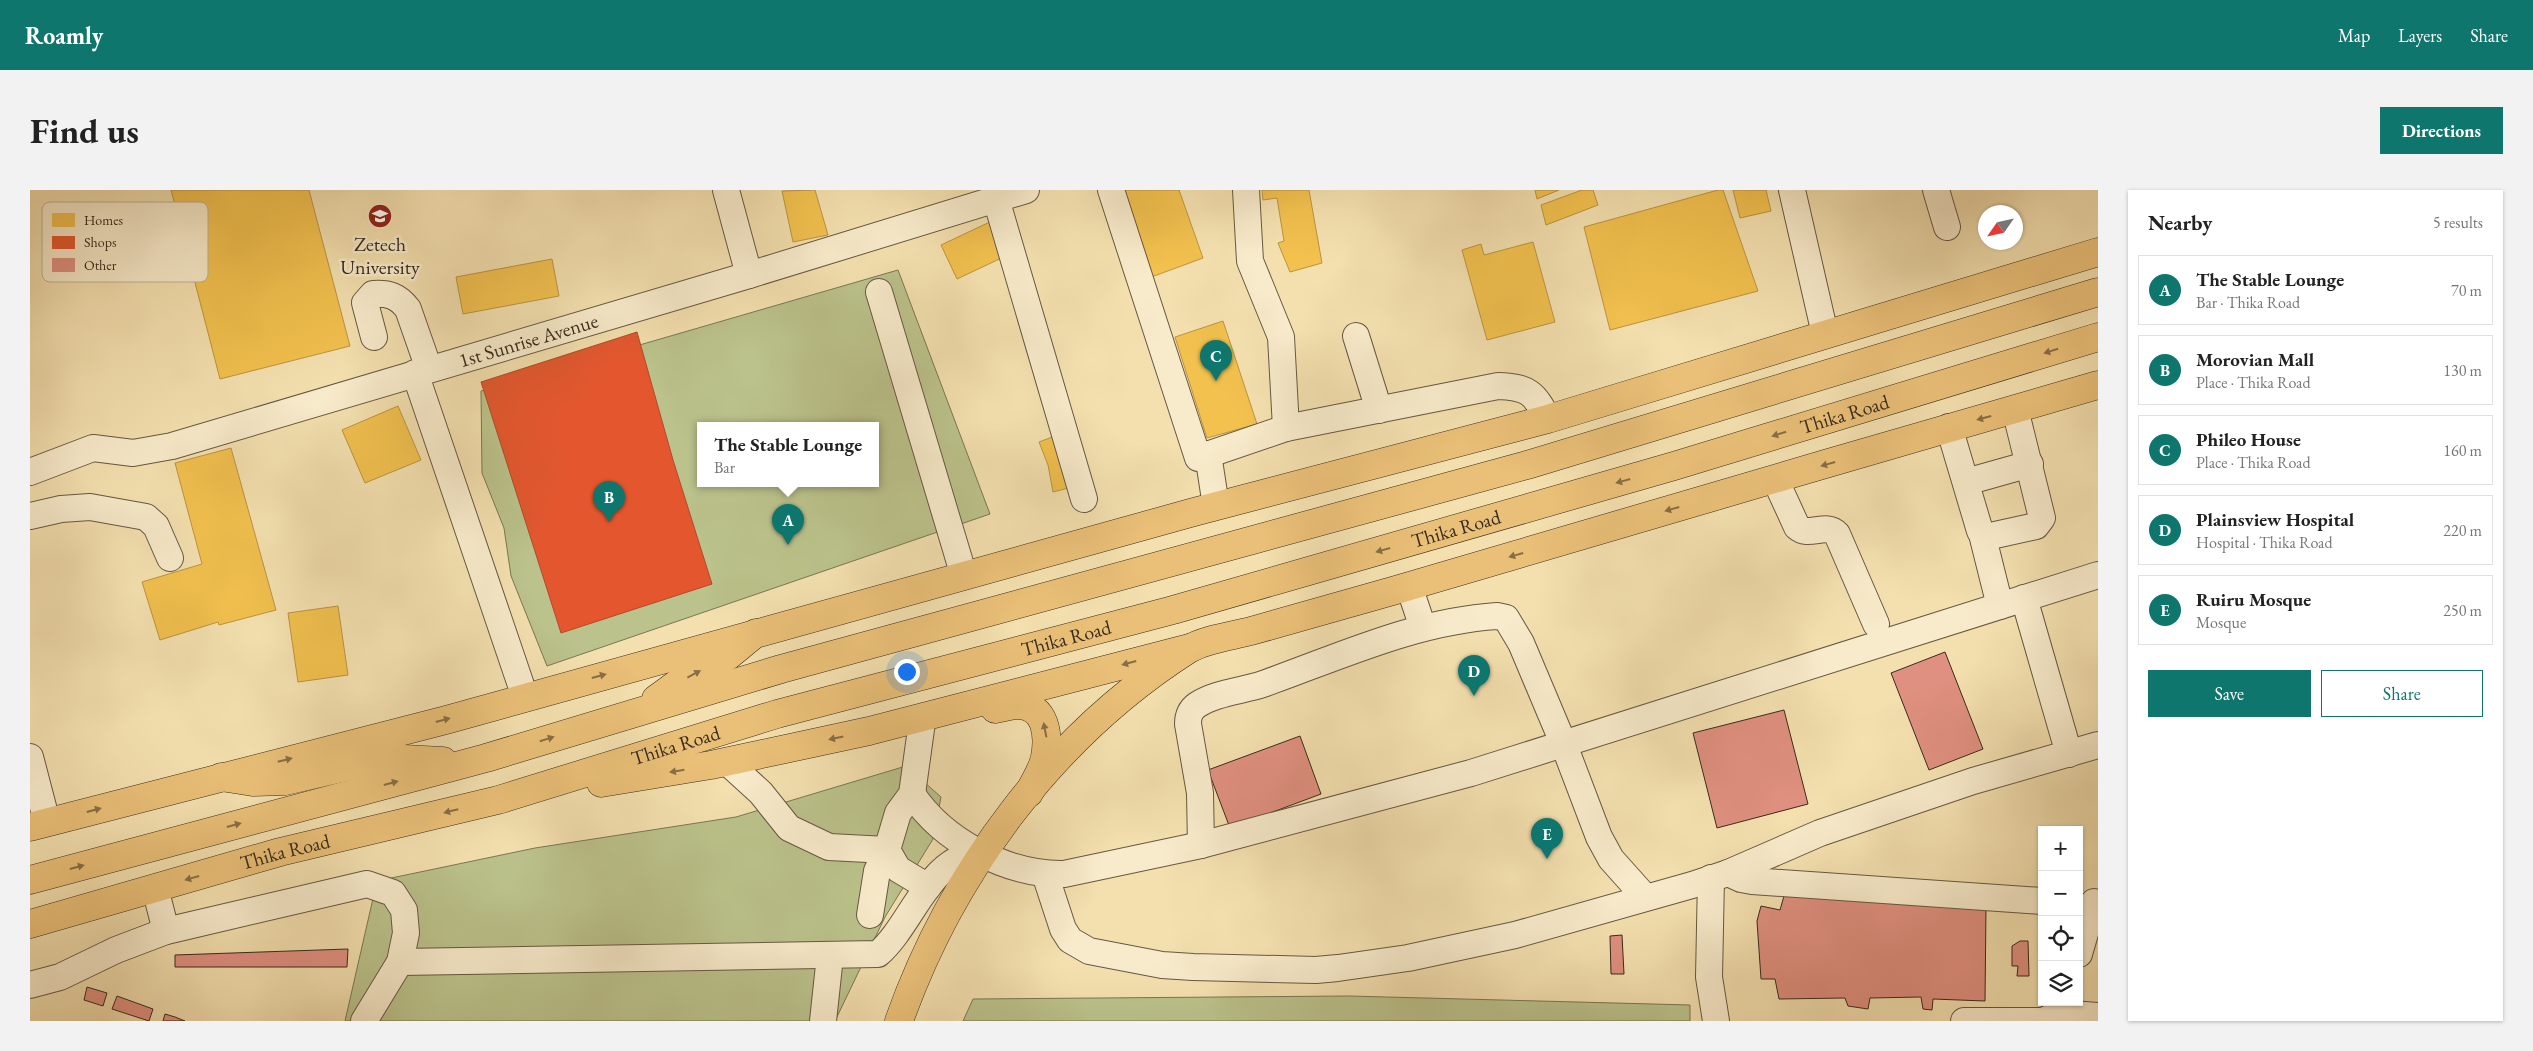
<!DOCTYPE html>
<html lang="en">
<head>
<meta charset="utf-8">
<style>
	:root { --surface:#fff; --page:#f2f2f2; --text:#222; --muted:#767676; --line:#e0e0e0; --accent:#0f766e }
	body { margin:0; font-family:"EB Garamond",serif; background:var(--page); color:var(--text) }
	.controls { position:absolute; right:15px; bottom:15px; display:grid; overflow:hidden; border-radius:0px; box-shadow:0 1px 4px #0004 }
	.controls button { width:45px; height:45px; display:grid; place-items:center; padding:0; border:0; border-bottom:1px solid var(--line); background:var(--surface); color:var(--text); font:25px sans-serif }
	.compass { position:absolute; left:1948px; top:15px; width:45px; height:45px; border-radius:50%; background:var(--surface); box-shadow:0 1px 4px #0004; rotate:236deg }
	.you { position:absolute; left:876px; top:481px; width:18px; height:18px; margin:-12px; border:4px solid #fff; border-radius:50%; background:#1a73e8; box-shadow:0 0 0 8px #1a73e833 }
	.badge { display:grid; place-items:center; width:32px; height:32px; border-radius:50%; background:var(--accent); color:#fff; font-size:16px; font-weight:700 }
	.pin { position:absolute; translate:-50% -41px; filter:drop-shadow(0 1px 2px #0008) }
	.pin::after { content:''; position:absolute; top:26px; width:18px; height:15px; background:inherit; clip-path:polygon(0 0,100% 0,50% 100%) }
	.popup { position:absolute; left:667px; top:232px; width:182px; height:65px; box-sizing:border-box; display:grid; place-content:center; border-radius:0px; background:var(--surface); filter:drop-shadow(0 1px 4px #0005); font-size:16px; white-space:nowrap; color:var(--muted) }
	.popup b { font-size:19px; color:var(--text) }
	.popup::after { content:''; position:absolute; left:50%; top:100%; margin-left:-10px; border:10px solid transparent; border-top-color:var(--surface) }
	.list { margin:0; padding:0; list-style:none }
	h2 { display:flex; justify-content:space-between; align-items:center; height:65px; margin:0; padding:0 20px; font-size:21px }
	h2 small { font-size:16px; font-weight:400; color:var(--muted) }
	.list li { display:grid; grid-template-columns:32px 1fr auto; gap:15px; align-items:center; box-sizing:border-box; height:70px; margin:0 10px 10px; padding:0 10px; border:1px solid var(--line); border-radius:0px }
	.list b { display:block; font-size:19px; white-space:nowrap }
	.list p { margin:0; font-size:16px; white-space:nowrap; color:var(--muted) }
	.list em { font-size:16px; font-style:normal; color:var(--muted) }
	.actions { display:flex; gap:10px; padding:15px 20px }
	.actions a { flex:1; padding:11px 0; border:1px solid var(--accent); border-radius:0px; text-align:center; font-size:18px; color:var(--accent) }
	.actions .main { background:var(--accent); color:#fff }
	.icon { flex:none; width:28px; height:28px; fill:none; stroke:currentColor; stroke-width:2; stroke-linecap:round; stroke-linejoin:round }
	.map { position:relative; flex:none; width:2068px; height:831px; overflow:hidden; border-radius:0px }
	header { display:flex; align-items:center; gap:30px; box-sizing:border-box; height:70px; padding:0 25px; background:var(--accent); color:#fff }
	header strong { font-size:24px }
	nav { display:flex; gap:28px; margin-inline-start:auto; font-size:18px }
	.intro { display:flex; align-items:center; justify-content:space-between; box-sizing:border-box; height:120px; padding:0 30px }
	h1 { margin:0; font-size:35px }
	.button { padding:12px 22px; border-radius:0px; background:var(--accent); color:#fff; font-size:18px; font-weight:700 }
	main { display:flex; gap:30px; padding:0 30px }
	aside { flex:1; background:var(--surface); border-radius:0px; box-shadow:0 1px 4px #0004 }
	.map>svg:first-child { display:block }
	.green { fill:#bbc28b; stroke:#7a7654; fill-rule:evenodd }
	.homes { fill:#f2c14e; stroke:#ba943f }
	.shops { fill:#e4572e; stroke:#b04a29 }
	.building { fill:#e09080; stroke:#382b1d }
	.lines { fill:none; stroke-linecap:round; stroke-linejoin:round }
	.minor-casing { stroke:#675842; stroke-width:28 }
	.major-casing { stroke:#382b1d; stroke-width:29 }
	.highway-casing { stroke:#382b1d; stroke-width:29 }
	.minor { stroke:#f8ebcb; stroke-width:26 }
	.major { stroke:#eac078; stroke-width:28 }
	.highway { stroke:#eac078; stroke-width:28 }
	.oneway { fill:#886e46 }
	.labels { text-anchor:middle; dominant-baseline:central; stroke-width:5; stroke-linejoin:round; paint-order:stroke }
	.poi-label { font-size:20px; fill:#382b1d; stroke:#f8ebcb }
	.street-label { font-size:20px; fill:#382b1d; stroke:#f8ebcb }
	.key { fill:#f8ebcb; stroke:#beb197; stroke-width:1 }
	.key-label { font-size:14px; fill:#382b1d }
</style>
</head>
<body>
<header>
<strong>Roamly</strong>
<nav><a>Map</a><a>Layers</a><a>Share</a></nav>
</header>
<div class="intro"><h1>Find us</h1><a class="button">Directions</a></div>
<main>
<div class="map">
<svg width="2068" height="831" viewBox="0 0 2068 831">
	<rect width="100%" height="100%" fill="#f4e0af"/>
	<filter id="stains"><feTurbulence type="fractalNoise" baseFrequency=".004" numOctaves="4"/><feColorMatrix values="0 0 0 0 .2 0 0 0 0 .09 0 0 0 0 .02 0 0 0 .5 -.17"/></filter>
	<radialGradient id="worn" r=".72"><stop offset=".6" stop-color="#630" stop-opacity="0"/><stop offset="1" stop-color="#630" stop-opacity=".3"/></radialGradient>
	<!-- green -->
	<path class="green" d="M868,80L960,324L517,476L481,386L474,338L452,283L451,201ZM670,236H846V294H670Z
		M876,576L911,607L903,649L855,727L805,831H315L347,691L505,658L706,627Z
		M1319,806L1660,815V831H933L943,809Z"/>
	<!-- homes -->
	<path class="homes" d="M141,0H279L320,156L190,189Z
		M785,0L798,45L763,52L752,1Z
		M1084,0H1149L1173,68L1116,89Z
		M1232,0H1279L1292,73L1260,82L1248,53L1254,51L1247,8L1233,10Z
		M1505,0H1529L1507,9Z
		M1552,0H1563L1568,15L1516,35L1511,15Z
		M1688,0H1693L1728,101L1580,140L1554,37Z
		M1703,0H1736L1741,21L1710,28Z
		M964,30L980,64L927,89L911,55Z
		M1503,52L1525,132L1457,150L1432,60L1451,54L1454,65Z
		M522,69L529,106L433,124L426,87Z
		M1193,131L1227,234L1177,248L1145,147Z
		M368,216L391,270L335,293L312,240Z
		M1043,239L1058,293L1023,302L1018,275L1009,252Z
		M201,258L246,420L189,435L188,432L130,450L112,392L172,374L145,273Z
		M308,416L318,485L268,492L258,423Z"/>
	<!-- shops -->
	<path class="shops" d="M607,142L643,270L682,394L531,443L451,192Z"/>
	<!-- building -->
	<path class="building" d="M1915,462L1953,559L1899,580L1861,483Z
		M1754,520L1778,614L1687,638L1663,543Z
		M1270,546L1291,604L1200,638L1178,580Z
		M1756,699L1956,717L1955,811L1903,809L1902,820L1893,819L1891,807L1840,808L1838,819L1818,816L1815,808L1749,809L1745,789H1731L1727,731L1731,716L1750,720Z
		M1592,745L1594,784H1581L1580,746Z
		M1990,751H1998L1999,786H1987L1988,776H1982V756Z
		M318,759L317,777H145V765Z
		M57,797L77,803L73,816L54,810Z
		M87,806L123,819L119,831L82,819Z
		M135,824L145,827L155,831H133Z"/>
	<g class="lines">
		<!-- minor casing -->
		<g class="minor-casing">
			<g id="minor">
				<path d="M696,0L719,85"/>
				<path d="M1081,0L1168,268L1256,238L1468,196C1499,197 1504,203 1518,229"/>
				<path d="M1216,0L1220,71L1251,147L1256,238"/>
				<path d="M1762,0L1795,144"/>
				<path d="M1906,0L1917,37"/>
				<path d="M966,9L1054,309"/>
				<path d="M849,102L934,386"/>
				<path d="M1326,146L1349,220"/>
				<path d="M344,147L335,113L343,104C359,103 368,106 378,119L399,179"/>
				<path d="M385,183L495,507"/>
				<path d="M1919,237L1950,341L1956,347L2006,336L2012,328L1985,219"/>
				<path d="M1178,264L1186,316"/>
				<path id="s1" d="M0,282L63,258L103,263L142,256L719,85L996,0"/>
				<path d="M1745,289L1767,337C1779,348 1796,332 1807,344L1846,434"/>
				<path d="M1936,292L2000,274"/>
				<path d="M0,326L31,319L60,317L116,327L126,336L140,368"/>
				<path d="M1952,344L1970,416"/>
				<path d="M1379,396L1393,438"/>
				<path d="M1994,408L2039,564"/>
				<path d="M0,567L17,632"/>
				<path d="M697,572L731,603L759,638L799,657L857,660L868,679L898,697"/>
				<path d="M882,604C913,651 977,685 1034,684L1171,655L1441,583L2068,385"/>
				<path d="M1171,655L1170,603L1158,534C1158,526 1160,520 1167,515C1185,503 1212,501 1233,494C1309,467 1386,431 1467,426L1476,428L1491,453L1534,555L1569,647L1581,669L1615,707"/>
				<path d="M1698,683L1711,689L1722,691L2012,711"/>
				<path d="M1015,684L1033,739L1040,750L1059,761L1132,775L1163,777L1286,780L1308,778L1378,768L1485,745L1662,695L1698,683L1790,643L1943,591L2068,555"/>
				<path d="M1681,688L1679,787L1686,831"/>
				<path d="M125,698L136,741"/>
				<path d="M840,725L847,681L857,660L868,623L882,604L892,532"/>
				<path d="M2049,764L2064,712"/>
				<path d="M370,772L848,764C883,734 899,665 952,663"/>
				<path d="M0,795L30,787L86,760L136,741L337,694L363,703L374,720L376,743L370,772L334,831"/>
				<path d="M793,831L800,766"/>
				<path d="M1934,831H2013L2030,823L2068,826"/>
			</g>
		</g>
		<!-- major casing -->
		<g class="major-casing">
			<path id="major" d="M0,637L416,530L1164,322L1518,229L2068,62
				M869,831C922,681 1024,545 1159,459C1176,449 1202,446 1221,441C1269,427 1318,414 1366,400C1599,330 1834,263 2068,195"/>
		</g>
		<!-- highway casing -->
		<g class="highway-casing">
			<g id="highway">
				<path d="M626,509L648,493L698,466L726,443"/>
				<path d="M965,519C973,518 981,515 989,515C1016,516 1019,545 1015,567C1013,579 1004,592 999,603"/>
				<path d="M191,587L223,592L255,591L354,568L413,571"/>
				<path d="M571,593L681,575L839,541L1163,457"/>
				<path d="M0,690L456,568L751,479L1497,275L2068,102"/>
				<path id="s2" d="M0,734L250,662L468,610L747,524L1143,420L1644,276L2068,147"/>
			</g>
		</g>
		<!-- minor -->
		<use href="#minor" class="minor"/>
		<!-- major -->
		<use href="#major" class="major"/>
		<!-- highway -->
		<use href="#highway" class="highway"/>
	</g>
	<!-- one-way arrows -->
	<defs><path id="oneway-solid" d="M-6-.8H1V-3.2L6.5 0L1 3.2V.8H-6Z" transform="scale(1.25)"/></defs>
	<g class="oneway">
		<use href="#oneway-solid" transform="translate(2021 161) rotate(163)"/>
		<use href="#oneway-solid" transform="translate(1954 228) rotate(165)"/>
		<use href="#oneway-solid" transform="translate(1749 244) rotate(163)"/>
		<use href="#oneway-solid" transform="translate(1798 274) rotate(164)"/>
		<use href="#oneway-solid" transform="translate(1593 291) rotate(164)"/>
		<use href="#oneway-solid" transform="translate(1642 319) rotate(164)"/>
		<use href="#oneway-solid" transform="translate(1353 360) rotate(164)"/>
		<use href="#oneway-solid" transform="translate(1486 365) rotate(164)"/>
		<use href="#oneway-solid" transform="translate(1099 473) rotate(165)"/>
		<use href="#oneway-solid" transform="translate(664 484) rotate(-28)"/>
		<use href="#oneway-solid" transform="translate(569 486) rotate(-15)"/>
		<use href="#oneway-solid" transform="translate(413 530) rotate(-15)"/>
		<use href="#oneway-solid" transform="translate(1015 540) rotate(-101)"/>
		<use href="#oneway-solid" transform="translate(806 548) rotate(168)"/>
		<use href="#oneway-solid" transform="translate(517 549) rotate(-17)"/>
		<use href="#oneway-solid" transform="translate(255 570) rotate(-14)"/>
		<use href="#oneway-solid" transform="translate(647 581) rotate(171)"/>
		<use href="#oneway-solid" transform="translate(361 593) rotate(-15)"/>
		<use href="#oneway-solid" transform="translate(64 620) rotate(-15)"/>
		<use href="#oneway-solid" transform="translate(421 621) rotate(166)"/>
		<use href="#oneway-solid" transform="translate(204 635) rotate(-15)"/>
		<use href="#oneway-solid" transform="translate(47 677) rotate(-15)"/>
		<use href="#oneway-solid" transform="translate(162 688) rotate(164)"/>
	</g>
	<!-- icons -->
	<defs>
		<g id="school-disc" transform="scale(1.25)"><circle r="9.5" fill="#8f2418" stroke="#f8ebcb"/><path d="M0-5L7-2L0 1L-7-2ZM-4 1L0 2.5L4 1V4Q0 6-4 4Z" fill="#fff"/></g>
	</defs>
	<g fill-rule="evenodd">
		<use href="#school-disc" x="350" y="26"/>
	</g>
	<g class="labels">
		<!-- poi labels -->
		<g class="poi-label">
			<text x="350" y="54">Zetech<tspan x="350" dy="23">University</tspan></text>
		</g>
		<!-- street labels -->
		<g class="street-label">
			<text stroke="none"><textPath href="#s1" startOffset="519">1st Sunrise Avenue</textPath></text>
			<text stroke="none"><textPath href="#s2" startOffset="1885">Thika Road</textPath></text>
			<text stroke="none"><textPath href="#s2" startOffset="1480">Thika Road</textPath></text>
			<text stroke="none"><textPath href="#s2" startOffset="1075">Thika Road</textPath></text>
			<text stroke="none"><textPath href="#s2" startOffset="670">Thika Road</textPath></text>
			<text stroke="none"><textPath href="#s2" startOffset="265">Thika Road</textPath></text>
		</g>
	</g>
	<!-- legend -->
	<rect x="12" y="12" width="166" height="80" rx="8" class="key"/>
	<rect x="22" y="23" width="23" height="14" fill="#f2c14e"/>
	<rect x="22" y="46" width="23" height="13" fill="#e4572e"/>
	<rect x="22" y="68" width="23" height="14" fill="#e09080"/>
	<g class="key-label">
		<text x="54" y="35">Homes</text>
		<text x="54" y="57">Shops</text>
		<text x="54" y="80">Other</text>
	</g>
	<rect width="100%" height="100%" filter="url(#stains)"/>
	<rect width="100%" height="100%" fill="url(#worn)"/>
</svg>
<div class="controls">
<button>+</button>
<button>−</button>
<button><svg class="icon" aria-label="locate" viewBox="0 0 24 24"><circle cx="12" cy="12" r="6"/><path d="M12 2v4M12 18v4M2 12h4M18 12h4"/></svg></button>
<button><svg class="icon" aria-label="layers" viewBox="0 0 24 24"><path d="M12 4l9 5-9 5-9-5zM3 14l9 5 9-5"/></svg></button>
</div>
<svg class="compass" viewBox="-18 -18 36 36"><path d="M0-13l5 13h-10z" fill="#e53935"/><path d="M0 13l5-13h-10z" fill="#767676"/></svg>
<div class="you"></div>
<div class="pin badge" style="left:758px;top:355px">A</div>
<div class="popup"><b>The Stable Lounge</b>Bar</div>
<div class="pin badge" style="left:579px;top:332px">B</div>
<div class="pin badge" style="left:1186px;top:191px">C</div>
<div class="pin badge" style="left:1444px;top:506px">D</div>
<div class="pin badge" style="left:1517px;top:669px">E</div>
</div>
<aside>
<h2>Nearby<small>5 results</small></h2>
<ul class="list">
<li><span class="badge">A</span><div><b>The Stable Lounge</b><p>Bar · Thika Road</p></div><em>70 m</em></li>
<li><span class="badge">B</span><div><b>Morovian Mall</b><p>Place · Thika Road</p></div><em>130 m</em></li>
<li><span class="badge">C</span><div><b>Phileo House</b><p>Place · Thika Road</p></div><em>160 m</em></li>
<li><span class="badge">D</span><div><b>Plainsview Hospital</b><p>Hospital · Thika Road</p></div><em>220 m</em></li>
<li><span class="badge">E</span><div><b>Ruiru Mosque</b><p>Mosque</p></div><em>250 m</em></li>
</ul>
<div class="actions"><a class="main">Save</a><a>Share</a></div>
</aside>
</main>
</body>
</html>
